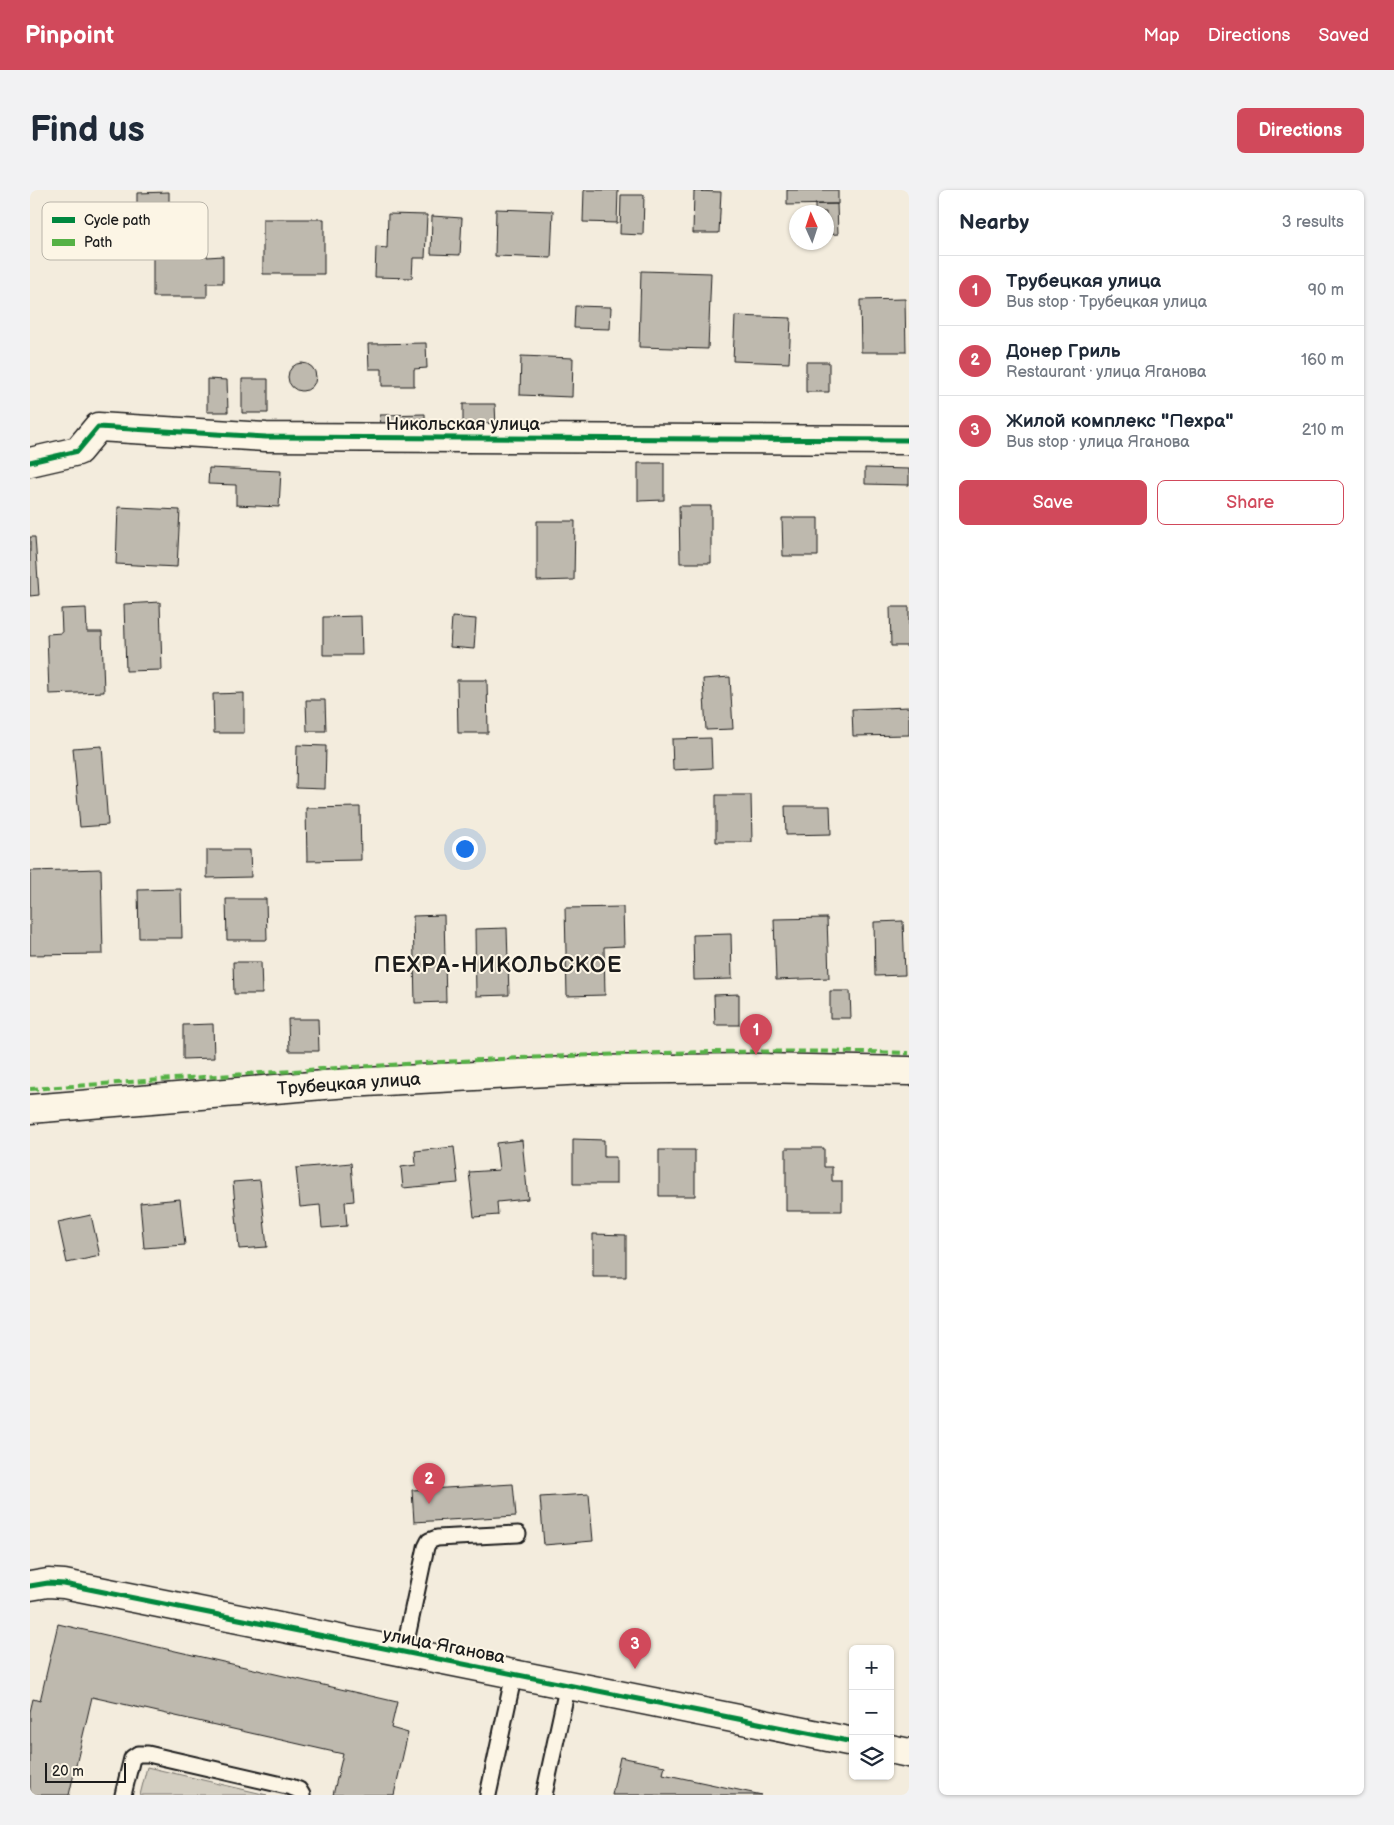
<!DOCTYPE html>
<html lang="en">
<head>
<meta charset="utf-8">
<style>
	:root { --surface:#fff; --page:#f2f2f3; --text:#1f2937; --muted:#747a83; --line:#e0e1e3; --accent:#d1495b }
	body { margin:0; font-family:"Balsamiq Sans",sans-serif; background:var(--page); color:var(--text) }
	.controls { position:absolute; right:15px; bottom:15px; display:grid; overflow:hidden; border-radius:8px; box-shadow:0 1px 4px #0004 }
	.controls button { width:45px; height:45px; display:grid; place-items:center; padding:0; border:0; border-bottom:1px solid var(--line); background:var(--surface); color:var(--text); font:25px sans-serif }
	.compass { position:absolute; left:759px; top:15px; width:45px; height:45px; border-radius:50%; background:var(--surface); box-shadow:0 1px 4px #0004; rotate:357deg }
	.scale { position:absolute; left:15px; bottom:12px; width:81px; box-sizing:border-box; padding-left:5px; border:2px solid #1c1c1c; border-top:0; font-size:14px; line-height:18px; white-space:nowrap; color:#1c1c1c; -webkit-text-stroke:4px #fcf5e5; paint-order:stroke }
	.you { position:absolute; left:434px; top:658px; width:18px; height:18px; margin:-12px; border:4px solid #fff; border-radius:50%; background:#1a73e8; box-shadow:0 0 0 8px #1a73e833 }
	.badge { display:grid; place-items:center; width:32px; height:32px; border-radius:50%; background:var(--accent); color:#fff; font-size:16px; font-weight:700 }
	.pin { position:absolute; translate:-50% -41px; filter:drop-shadow(0 1px 2px #0008) }
	.pin::after { content:''; position:absolute; top:26px; width:18px; height:15px; background:inherit; clip-path:polygon(0 0,100% 0,50% 100%) }
	.list { margin:0; padding:0; list-style:none }
	h2 { display:flex; justify-content:space-between; align-items:center; height:65px; margin:0; padding:0 20px; font-size:21px }
	h2 small { font-size:16px; font-weight:400; color:var(--muted) }
	.list li { display:grid; grid-template-columns:32px 1fr auto; gap:15px; align-items:center; box-sizing:border-box; height:70px; padding:0 20px; border-top:1px solid var(--line) }
	.list b { display:block; font-size:19px; white-space:nowrap }
	.list p { margin:0; font-size:16px; white-space:nowrap; color:var(--muted) }
	.list em { font-size:16px; font-style:normal; color:var(--muted) }
	.actions { display:flex; gap:10px; padding:15px 20px }
	.actions a { flex:1; padding:11px 0; border:1px solid var(--accent); border-radius:8px; text-align:center; font-size:18px; color:var(--accent) }
	.actions .main { background:var(--accent); color:#fff }
	.icon { flex:none; width:28px; height:28px; fill:none; stroke:currentColor; stroke-width:2; stroke-linecap:round; stroke-linejoin:round }
	.map { position:relative; flex:none; width:879px; height:1605px; overflow:hidden; border-radius:8px }
	header { display:flex; align-items:center; gap:30px; box-sizing:border-box; height:70px; padding:0 25px; background:var(--accent); color:#fff }
	header strong { font-size:24px }
	nav { display:flex; gap:28px; margin-inline-start:auto; font-size:18px }
	.intro { display:flex; align-items:center; justify-content:space-between; box-sizing:border-box; height:120px; padding:0 30px }
	h1 { margin:0; font-size:35px }
	.button { padding:12px 22px; border-radius:8px; background:var(--accent); color:#fff; font-size:18px; font-weight:700 }
	main { display:flex; gap:30px; padding:0 30px }
	aside { flex:1; background:var(--surface); border-radius:8px; box-shadow:0 1px 4px #0004 }
	.map>svg:first-child { display:block }
	.green { fill:#d3cec1; stroke:#78756e }
	.building { fill:#beb9ae; stroke:#1c1c1c }
	.lines { fill:none; stroke-linecap:round; stroke-linejoin:round }
	.lane-casing { stroke:#1c1c1c; stroke-width:19 }
	.street-casing { stroke:#1c1c1c; stroke-width:31 }
	.secondary-casing { stroke:#1c1c1c; stroke-width:31 }
	.lane { stroke:#fcf5e5; stroke-width:15 }
	.street { stroke:#fcf5e5; stroke-width:28 }
	.secondary { stroke:#fcf5e5; stroke-width:28 }
	.quiet { stroke:#55b145; stroke-width:4; stroke-dasharray:8 4; stroke-linecap:butt }
	.cycleway-casing { stroke:#fcf5e5; stroke-width:8 }
	.cycleway { stroke:#00873e; stroke-width:5 }
	.labels { text-anchor:middle; dominant-baseline:central; stroke-width:4; stroke-linejoin:round; paint-order:stroke }
	.street-label { font-size:18px; fill:#1c1c1c; stroke:#fcf5e5 }
	.district-label { font-size:22px; font-weight:bold; letter-spacing:1px; fill:#1c1c1c; stroke:#fcf5e5 }
	.key { fill:#fcf5e5; stroke:#b9b4a9; stroke-width:1 }
	.key-label { font-size:14px; fill:#1c1c1c }
</style>
</head>
<body>
<header>
<strong>Pinpoint</strong>
<nav><a>Map</a><a>Directions</a><a>Saved</a></nav>
</header>
<div class="intro"><h1>Find us</h1><a class="button">Directions</a></div>
<main>
<div class="map">
<svg width="879" height="1605" viewBox="0 0 879 1605">
	<rect width="100%" height="100%" fill="#f3ecdd"/>
	<filter id="ink" filterUnits="userSpaceOnUse"><feTurbulence type="fractalNoise" baseFrequency=".02" numOctaves="2"/><feDisplacementMap in="SourceGraphic" scale="10" xChannelSelector="R" yChannelSelector="G"/><feConvolveMatrix kernelMatrix="1 2 1 2 8 2 1 2 1" color-interpolation-filters="sRGB"/></filter>
	<g filter="url(#ink)">
		<!-- green -->
		<path class="green" d="M117,1577L237,1605H110Z"/>
		<!-- building -->
		<path class="building" d="M554,0H588L587,33L553,32Z
			M757,0H808V14L757,15Z
			M664,1L691,2L689,43H663Z
			M139,2V35L107,36V3Z
			M591,5H614L613,45L590,44Z
			M785,14H807L808,44L796,45V22H785Z
			M466,19L523,21L521,68L465,66Z
			M358,24L397,25L395,68H383L382,88L345,87L346,57L357,58Z
			M402,26L432,28L430,65L401,64Z
			M233,29H294V84H233Z
			M123,55H177V67L193,66V93H177V107H123Z
			M611,81L681,83L678,159L609,157Z
			M875,109L876,162H831L830,110Z
			M545,116L581,117L580,139L544,138Z
			M705,126L761,128L759,173L703,171Z
			M396,153L397,178L384,179V196H352V179H339L338,154Z
			M491,166L543,168L542,207L490,205Z
			M776,172H799V202H776Z
			M258 187a14 14 0 1 1 28 0a14 14 0 1 1-28 0Z
			M177,189L197,190L198,222H177Z
			M212,189H238V223H212Z
			M433,214H465L466,237H433Z
			M395,224V240L351,241L350,225Z
			M608,273H634V310L608,311Z
			M179,278L251,281L249,317L206,315V295L178,294Z
			M835,278L879,279V295L835,294Z
			M649,316H681V373H650Z
			M88,317L150,320L147,377L86,374Z
			M752,328H788V366H753Z
			M507,331H545L544,390L507,391Z
			M0,347H5L9,405L0,406Z
			M130,412L132,480L96,481L94,414Z
			M860,417H879V456H861Z
			M56,418L57,442H72L74,502L19,504L17,444L32,443L31,419Z
			M331,426L332,465H293V427Z
			M422,427L446,429L444,459L420,457Z
			M700,487L703,539L676,540L673,489Z
			M427,490H457L458,543H428Z
			M214,503V543H184L183,504Z
			M276,510H295L296,541H277Z
			M879,517V545L823,546L822,519Z
			M681,548L682,578L643,580L642,549Z
			M267,555L296,556L295,599L266,598Z
			M72,556L78,635L50,637L43,558Z
			M686,605H721L722,652H686Z
			M755,616H800L801,644L756,645Z
			M330,617L331,670L277,671L276,618Z
			M177,660H220L221,687L177,688Z
			M71,679L73,764L0,765V681Z
			M151,699L152,748H109L108,700Z
			M196,709H236L237,750H197Z
			M593,717L594,756L574,757L575,805L537,806L535,718Z
			M414,725L416,812L385,813L383,726Z
			M797,728L799,788L746,790L744,729Z
			M873,731L875,785L845,786L844,732Z
			M477,738L479,805L446,806L445,739Z
			M701,744L702,789L664,790L663,745Z
			M203,772H231L232,804H204Z
			M800,801H820L821,828H800Z
			M709,804V835H685L684,805Z
			M258,829H288L289,861H259Z
			M183,834L184,868L153,869V835Z
			M543,949L574,950V967H586V994H543Z
			M492,950L498,1009L467,1012L468,1025L444,1027L439,982L469,980L466,953Z
			M424,957L428,993L373,998L371,977L386,975L385,961Z
			M756,958H794V977H802V991H812V1021H756Z
			M629,960H665V1006H629Z
			M321,973L324,1011L315,1012L317,1036L292,1038L290,1015L270,1017L266,978Z
			M230,990L237,1057L209,1059L203,992Z
			M150,1009L155,1055L114,1058L110,1013Z
			M61,1025L70,1066L37,1073L28,1032Z
			M563,1044L596,1045V1087H563Z
			M483,1294L486,1326L384,1332L382,1300Z
			M559,1304L563,1351L514,1355L510,1307Z
			M28,1434L367,1512L361,1538L378,1543L364,1605H303L313,1564L62,1507L39,1605H0V1522L3,1509L10,1511Z
			M590,1567L635,1576L633,1584L732,1605H582Z"/>
		<g class="lines">
			<!-- lane casing -->
			<g class="lane-casing">
				<path id="lane" d="M374,1461L396,1357L399,1351L407,1348L488,1344
					M93,1605L102,1568L108,1564H118L261,1597L269,1600L272,1605
					M458,1605L484,1484
					M514,1605L538,1494"/>
			</g>
			<!-- street casing -->
			<g class="street-casing">
				<path id="street" d="M0,272L48,261L68,237L236,247L879,250
					M0,1396L18,1393L34,1394L823,1552
					M860,1559L879,1563"/>
			</g>
			<!-- secondary casing -->
			<g class="secondary-casing">
				<path id="secondary" d="M0,919L318,893L555,880L727,878L879,881"/>
			</g>
			<!-- lane -->
			<use href="#lane" class="lane"/>
			<!-- street -->
			<use href="#street" class="street"/>
			<!-- secondary -->
			<use href="#secondary" class="secondary"/>
			<!-- quiet -->
			<path class="quiet" d="M0,899C293,879 586,855 879,863"/>
			<!-- cycleway casing -->
			<g class="cycleway-casing">
				<path id="cycleway" d="M0,272L48,261L68,237L236,247L879,250
					M0,1396L18,1393L34,1394L823,1552"/>
			</g>
			<!-- cycleway -->
			<use href="#cycleway" class="cycleway"/>
		</g>
	</g>
	<g class="labels">
		<!-- street labels -->
		<g class="street-label">
			<text x="433" y="234">Никольская улица</text>
			<text transform="translate(319 894) rotate(-4)">Трубецкая улица</text>
			<text transform="translate(414 1456) rotate(11)">улица Яганова</text>
		</g>
		<!-- district labels -->
		<g class="district-label">
			<text x="468" y="775">ПЕХРА-НИКОЛЬСКОЕ</text>
		</g>
	</g>
	<!-- legend -->
	<rect x="12" y="12" width="166" height="58" rx="8" class="key"/>
	<rect x="22" y="27" width="23" height="6" fill="#00873e"/>
	<rect x="22" y="49" width="23" height="7" fill="#55b145"/>
	<g class="key-label">
		<text x="54" y="35">Cycle path</text>
		<text x="54" y="57">Path</text>
	</g>
</svg>
<div class="controls">
<button>+</button>
<button>−</button>
<button><svg class="icon" aria-label="layers" viewBox="0 0 24 24"><path d="M12 4l9 5-9 5-9-5zM3 14l9 5 9-5"/></svg></button>
</div>
<svg class="compass" viewBox="-18 -18 36 36"><path d="M0-13l5 13h-10z" fill="#e53935"/><path d="M0 13l5-13h-10z" fill="#747a83"/></svg>
<div class="scale">20 m</div>
<div class="you"></div>
<div class="pin badge" style="left:726px;top:865px">1</div>
<div class="pin badge" style="left:399px;top:1314px">2</div>
<div class="pin badge" style="left:605px;top:1479px">3</div>
</div>
<aside>
<h2>Nearby<small>3 results</small></h2>
<ul class="list">
<li><span class="badge">1</span><div><b>Трубецкая улица</b><p>Bus stop · Трубецкая улица</p></div><em>90 m</em></li>
<li><span class="badge">2</span><div><b>Донер Гриль</b><p>Restaurant · улица Яганова</p></div><em>160 m</em></li>
<li><span class="badge">3</span><div><b>Жилой комплекс &quot;Пехра&quot;</b><p>Bus stop · улица Яганова</p></div><em>210 m</em></li>
</ul>
<div class="actions"><a class="main">Save</a><a>Share</a></div>
</aside>
</main>
</body>
</html>
